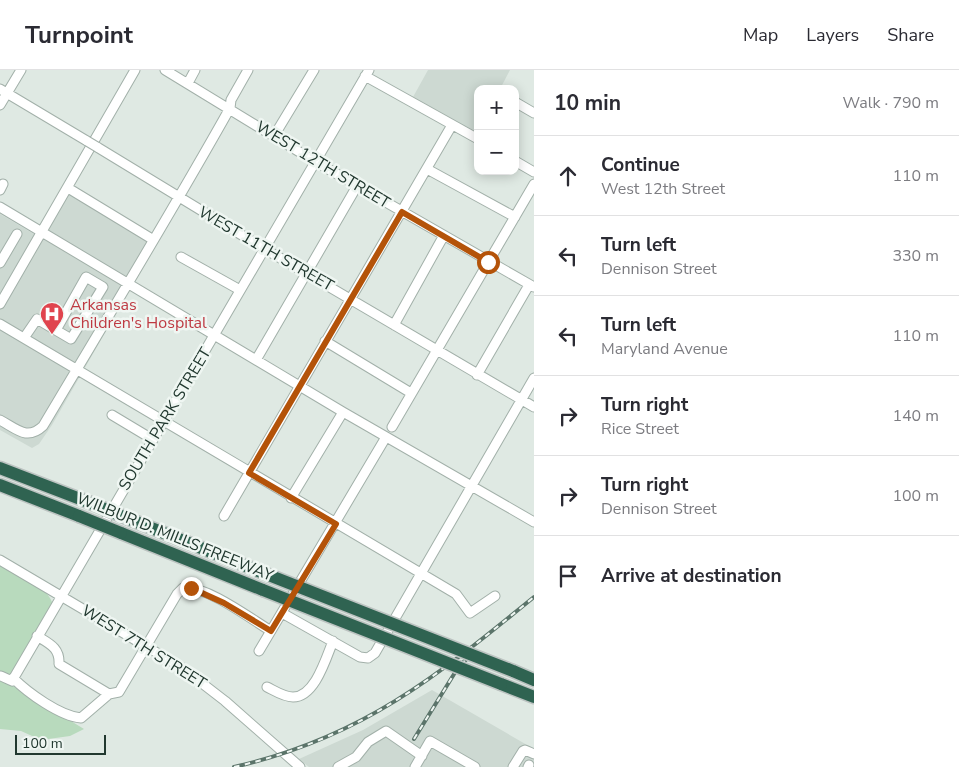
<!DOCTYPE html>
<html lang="en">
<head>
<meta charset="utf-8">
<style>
	:root { --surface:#fff; --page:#f2f2f3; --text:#2b2b33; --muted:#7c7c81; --line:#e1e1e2 }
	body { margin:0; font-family:"Nunito Sans",sans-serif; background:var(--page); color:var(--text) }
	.controls { position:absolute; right:15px; top:15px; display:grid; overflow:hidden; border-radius:10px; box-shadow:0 2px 12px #0003 }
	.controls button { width:45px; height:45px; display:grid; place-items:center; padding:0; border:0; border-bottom:1px solid var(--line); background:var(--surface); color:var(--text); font:25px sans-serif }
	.scale { position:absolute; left:15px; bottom:12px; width:91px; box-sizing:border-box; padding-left:5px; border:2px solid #21382f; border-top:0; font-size:14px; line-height:18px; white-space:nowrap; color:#21382f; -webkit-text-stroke:4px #eff6f2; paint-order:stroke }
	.stop { position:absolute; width:15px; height:15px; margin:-11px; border:4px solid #b45309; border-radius:50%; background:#fff }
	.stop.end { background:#b45309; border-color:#fff; box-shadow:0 1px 5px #0008 }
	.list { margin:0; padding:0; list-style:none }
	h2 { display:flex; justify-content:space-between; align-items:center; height:65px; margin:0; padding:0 20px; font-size:21px }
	h2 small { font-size:16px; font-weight:400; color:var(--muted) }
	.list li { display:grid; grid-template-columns:32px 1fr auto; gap:15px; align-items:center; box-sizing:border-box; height:80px; padding:0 20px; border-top:1px solid var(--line) }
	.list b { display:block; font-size:19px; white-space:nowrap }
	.list p { margin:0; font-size:16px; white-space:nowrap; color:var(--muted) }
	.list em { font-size:16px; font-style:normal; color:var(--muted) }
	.icon { flex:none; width:28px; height:28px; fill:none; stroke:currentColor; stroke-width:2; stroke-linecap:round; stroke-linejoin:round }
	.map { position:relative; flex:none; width:534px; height:697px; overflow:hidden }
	header { display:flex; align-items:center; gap:30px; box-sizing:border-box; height:70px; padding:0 25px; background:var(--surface); border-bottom:1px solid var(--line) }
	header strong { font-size:24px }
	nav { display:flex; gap:28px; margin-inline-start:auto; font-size:18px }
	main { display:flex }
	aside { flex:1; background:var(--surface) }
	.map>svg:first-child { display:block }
	.built { fill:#cdd9d2 }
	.green { fill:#b8dabd }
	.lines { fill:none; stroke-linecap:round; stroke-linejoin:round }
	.minor-casing { stroke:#a2b0a9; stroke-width:11 }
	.highway-casing { stroke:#bcc3c1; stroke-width:15 }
	.minor { stroke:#fff; stroke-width:9 }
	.highway { stroke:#2f6351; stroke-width:12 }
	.rail-casing { stroke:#5b746a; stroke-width:4 }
	.rail { stroke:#eff6f2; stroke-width:2; stroke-dasharray:5.5; stroke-linecap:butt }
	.minor-bridge-casing { stroke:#a2b0a9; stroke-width:11; stroke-linecap:butt }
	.highway-bridge-casing { stroke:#bcc3c1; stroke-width:15; stroke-linecap:butt }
	.minor-bridge { stroke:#fff; stroke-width:9 }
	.highway-bridge { stroke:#2f6351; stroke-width:12 }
	.route { stroke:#b45309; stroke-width:6 }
	.labels { text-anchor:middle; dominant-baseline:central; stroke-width:5; stroke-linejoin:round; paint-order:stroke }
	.street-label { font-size:16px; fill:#21382f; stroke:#eff6f2 }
	.health-label { font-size:16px; fill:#be3a42; stroke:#eff6f2; text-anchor:start }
</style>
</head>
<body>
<header>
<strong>Turnpoint</strong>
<nav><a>Map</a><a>Layers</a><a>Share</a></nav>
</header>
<main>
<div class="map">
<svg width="534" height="697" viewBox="0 0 534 697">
	<rect width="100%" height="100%" fill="#dfe9e3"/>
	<!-- built -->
	<path class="built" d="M428,0H510L500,19H478V64L413,27Z
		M62,118L155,176L52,355L39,374L32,378L0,360V144L34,164Z
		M432,620L534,679V697H309L299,689L363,660Z"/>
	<!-- green -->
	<path class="green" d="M0,494C15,503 49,516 53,535L11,606L0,608Z
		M0,608L84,659L70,666L41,670L21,661L0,659Z"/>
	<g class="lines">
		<!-- minor casing -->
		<g class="minor-casing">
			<path id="minor" d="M165,0L316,92L534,217
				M365,6L478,69
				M188,13L195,0
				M0,19L87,71
				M515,32L534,43
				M0,35L21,0
				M274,66L314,0
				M97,77L258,175L534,337
				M515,91L534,102
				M427,99L515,147
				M68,118L152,169
				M0,120L3,114
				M0,137L343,342L534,452
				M181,187L240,220
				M0,193L17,164
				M0,234L135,0
				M0,254L456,524L470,543L495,526
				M394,255L443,167
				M24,268L37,249L71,269L103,217L86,207L56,260
				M325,271L411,323
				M256,290L357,116
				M477,305L529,215
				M112,345L152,369
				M0,350C17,359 27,371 43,356C106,250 170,145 230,38L231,30L248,0
				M392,357L534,114
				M291,428L343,342
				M224,446L452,55
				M0,490L181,597L225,631L300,697
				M282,543L360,587L368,588L375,583L534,308
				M37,566C50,574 60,578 59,594L109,624L119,622L177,524L183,518C206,515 251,549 271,561
				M259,581L386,367
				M1,606L12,611L369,0
				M13,608C28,623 60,646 81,648L109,624
				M267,617C275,621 284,627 293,627C315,627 326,588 333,571
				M338,697L356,687L368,672L386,661L422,686
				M415,697L430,671L475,697
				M513,697L523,681L525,680L534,684
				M528,697L529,695"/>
		</g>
		<!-- highway casing -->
		<g class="highway-casing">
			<path id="highway" d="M0,398L88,432
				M0,415L79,446
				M129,449L271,506
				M121,463L263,520
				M513,601L534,610
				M501,614L534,627"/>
		</g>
		<!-- minor -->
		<use href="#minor" class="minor"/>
		<!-- highway -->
		<use href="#highway" class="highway"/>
		<!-- rail casing -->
		<g class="rail-casing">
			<path id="rail" d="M414,669L459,596L468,588
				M234,697C361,668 436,607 534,527"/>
		</g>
		<!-- rail -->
		<use href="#rail" class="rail"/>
		<!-- minor-bridge casing -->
		<g class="minor-bridge-casing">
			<path id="minor-bridge" d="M87,71L97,77"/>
		</g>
		<!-- highway-bridge casing -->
		<g class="highway-bridge-casing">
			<path id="highway-bridge" d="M88,432L129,449
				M79,446L121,463
				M271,506L513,601
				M263,520L501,614"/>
		</g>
		<!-- minor-bridge -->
		<use href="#minor-bridge" class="minor-bridge"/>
		<!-- highway-bridge -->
		<use href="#highway-bridge" class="highway-bridge"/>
	</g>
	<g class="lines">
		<!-- route -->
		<path class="route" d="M191,518L224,533L271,561L336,454L249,403L402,142L488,192"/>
	</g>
	<!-- icons -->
	<defs>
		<g id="hospital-pin" transform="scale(1.25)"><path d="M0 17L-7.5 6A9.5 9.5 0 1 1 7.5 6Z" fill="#e0444e" stroke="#eff6f2"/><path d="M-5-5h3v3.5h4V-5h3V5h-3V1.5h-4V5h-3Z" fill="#fff"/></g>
	</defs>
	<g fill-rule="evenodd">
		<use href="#hospital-pin" x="52" y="244"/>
	</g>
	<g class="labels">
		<!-- street labels -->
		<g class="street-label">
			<text transform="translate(323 95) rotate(31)">WEST 12TH STREET</text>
			<text transform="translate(266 179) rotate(30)">WEST 11TH STREET</text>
			<text transform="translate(165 349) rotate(-59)">SOUTH PARK STREET</text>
			<text transform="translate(175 467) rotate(22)">WILBUR D. MILLS FREEWAY</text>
			<text transform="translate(144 577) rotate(32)">WEST 7TH STREET</text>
		</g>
		<!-- health labels -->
		<g class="health-label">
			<text x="70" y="235">Arkansas<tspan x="70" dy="18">Children's Hospital</tspan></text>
		</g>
	</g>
</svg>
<div class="controls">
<button>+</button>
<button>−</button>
</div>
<div class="scale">100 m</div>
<div class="stop" style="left:488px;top:192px"></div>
<div class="stop end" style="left:191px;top:518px"></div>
</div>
<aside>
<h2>10 min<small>Walk · 790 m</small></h2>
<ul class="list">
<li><svg class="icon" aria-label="ahead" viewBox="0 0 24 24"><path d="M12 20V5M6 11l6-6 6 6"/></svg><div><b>Continue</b><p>West 12th Street</p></div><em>110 m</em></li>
<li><svg class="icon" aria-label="left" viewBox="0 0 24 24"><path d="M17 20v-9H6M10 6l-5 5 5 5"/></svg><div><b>Turn left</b><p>Dennison Street</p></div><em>330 m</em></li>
<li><svg class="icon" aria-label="left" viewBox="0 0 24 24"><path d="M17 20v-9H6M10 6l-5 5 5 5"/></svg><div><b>Turn left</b><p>Maryland Avenue</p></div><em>110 m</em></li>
<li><svg class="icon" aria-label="right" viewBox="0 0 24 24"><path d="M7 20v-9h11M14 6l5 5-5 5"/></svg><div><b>Turn right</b><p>Rice Street</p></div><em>140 m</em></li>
<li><svg class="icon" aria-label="right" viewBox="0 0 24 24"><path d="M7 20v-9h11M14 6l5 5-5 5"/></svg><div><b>Turn right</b><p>Dennison Street</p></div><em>100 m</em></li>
<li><svg class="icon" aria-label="arrive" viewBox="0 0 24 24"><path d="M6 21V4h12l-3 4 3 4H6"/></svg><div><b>Arrive at destination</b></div></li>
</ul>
</aside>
</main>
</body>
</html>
